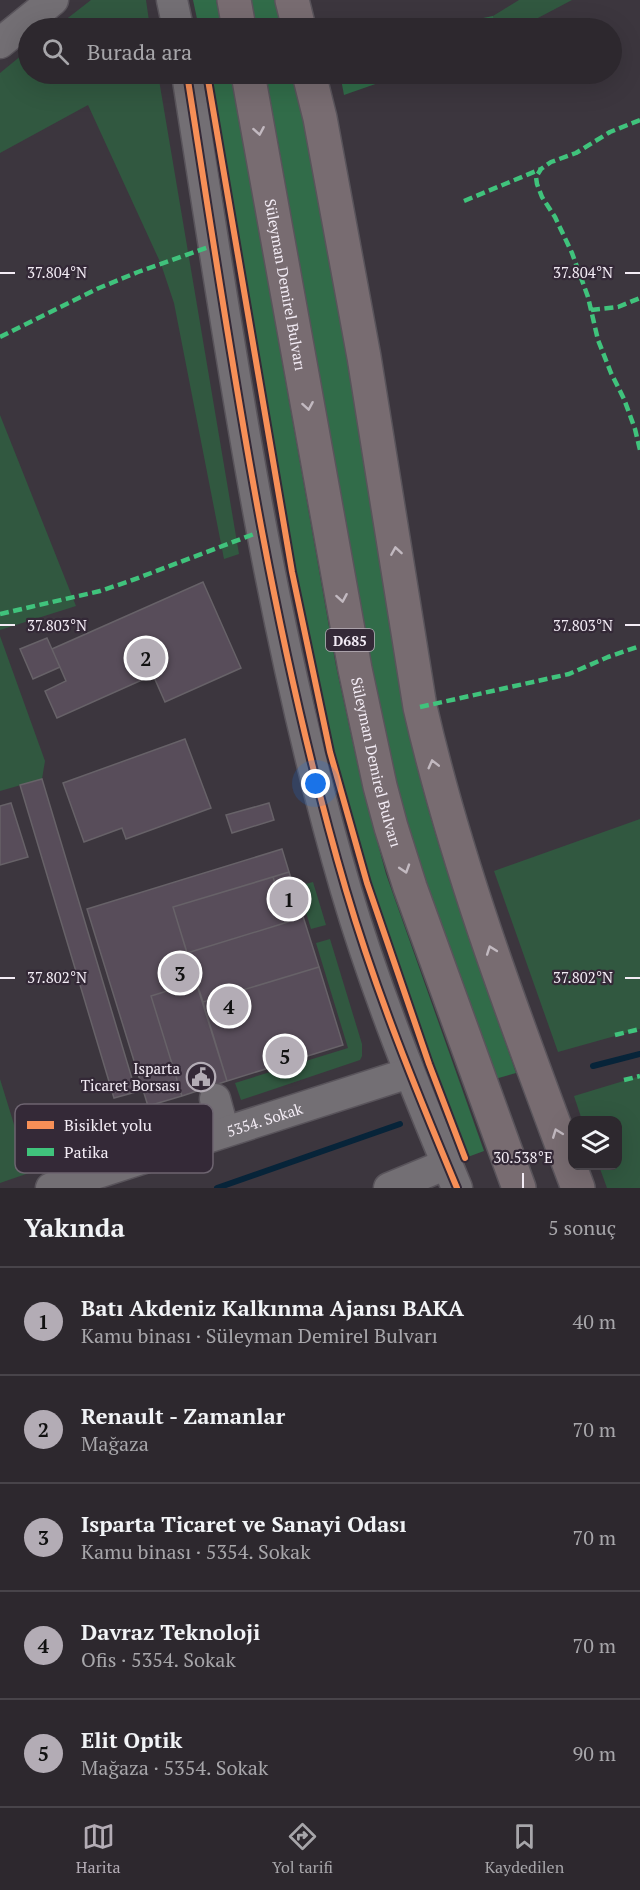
<!DOCTYPE html>
<html lang="tr">
<head>
<meta charset="utf-8">
<style>
	:root { --surface:#2d282e; --page:#39343a; --text:#f1f3f6; --muted:#a7a6aa; --line:#48444a; --accent:#b3acb5 }
	body { margin:0; font-family:"PT Serif",serif; background:var(--page); color:var(--text) }
	.controls { position:absolute; right:18px; bottom:18px; display:grid; overflow:hidden; border-radius:12px; box-shadow:0 6px 24px #0002 }
	.controls button { width:54px; height:54px; display:grid; place-items:center; padding:0; border:0; border-bottom:2px solid var(--line); background:var(--surface); color:var(--text); font:30px sans-serif }
	.you { position:absolute; left:316px; top:784px; width:21px; height:21px; margin:-15px; border:4px solid #fff; border-radius:50%; background:#1a73e8; box-shadow:0 0 0 9px #1a73e833 }
	.badge { display:grid; place-items:center; width:39px; height:39px; border-radius:50%; background:var(--accent); color:#111; font-size:20px; font-weight:700 }
	.pin { position:absolute; translate:-50% -50%; border:3px solid #fff; box-shadow:0 2px 6px #0006 }
	.list { margin:0; padding:0; list-style:none }
	h2 { display:flex; justify-content:space-between; align-items:center; height:78px; margin:0; padding:0 24px; font-size:26px }
	h2 small { font-size:20px; font-weight:400; color:var(--muted) }
	.list li { display:grid; grid-template-columns:39px 1fr auto; gap:18px; align-items:center; box-sizing:border-box; height:108px; padding:0 24px; border-top:2px solid var(--line) }
	.list b { display:block; font-size:22px; white-space:nowrap }
	.list p { margin:0; font-size:20px; white-space:nowrap; color:var(--muted) }
	.list em { font-size:20px; font-style:normal; color:var(--muted) }
	.icon { flex:none; width:33px; height:33px; fill:none; stroke:currentColor; stroke-width:2; stroke-linecap:round; stroke-linejoin:round }
	.map { position:relative; flex:none; width:640px; height:1188px; overflow:hidden }
	.search { position:absolute; background:var(--surface); box-shadow:0 6px 24px #0002; left:18px; right:18px; top:18px; height:66px; display:flex; align-items:center; gap:15px; box-sizing:border-box; padding:0 21px; border-radius:33px; color:var(--muted); font-size:22px }
	.sheet { height:618px; background:var(--surface) }
	nav { display:flex; justify-content:space-around; align-items:center; box-sizing:border-box; height:84px; border-top:2px solid var(--line); background:var(--surface); font-size:16px; color:var(--muted) }
	nav a { display:grid; justify-items:center; gap:3px }
	nav .on { color:var(--accent) }
	.map>svg:first-child { display:block }
	.green { fill:#315840 }
	.forest { fill:#316c49 }
	.lines { fill:none; stroke-linecap:round; stroke-linejoin:round }
	.stream { stroke:#072439; stroke-width:6 }
	.building { fill:#584d5a; stroke:#676268; stroke-width:1.5 }
	.minor-casing { stroke:#59545b; stroke-width:33 }
	.highway-casing { stroke:#59545b; stroke-width:36 }
	.minor { stroke:#736f74; stroke-width:30 }
	.highway { stroke:#786c71; stroke-width:33 }
	.quiet { stroke:#40c37c; stroke-width:4.5; stroke-dasharray:9 4.5; stroke-linecap:butt }
	.cycleway-casing { stroke:#342937; stroke-width:10 }
	.cycleway { stroke:#f78f57; stroke-width:6 }
	.oneway { stroke:#c2b9c0 }
	.ticks { fill:none; stroke:#f3ecf5; stroke-width:2 }
	.labels { text-anchor:middle; dominant-baseline:central; stroke-width:4.5; stroke-linejoin:round; paint-order:stroke }
	.shield { fill:#342937; stroke:#bab2bc; stroke-width:1.5 }
	.shield-label { font-size:14px; font-weight:bold; fill:#f3ecf5 }
	.street-label { font-size:15px; fill:#f3ecf5; stroke:#342937 }
	.poi-label { font-size:15px; fill:#f3ecf5; stroke:#342937; text-anchor:end }
	.key { fill:#342937; stroke:#6d6470; stroke-width:1.5 }
	.key-label { font-size:16px; fill:#f3ecf5 }
	.ticks-label { font-size:15px; text-anchor:middle; fill:#f3ecf5; stroke:#342937; stroke-width:4.5; stroke-linejoin:round; paint-order:stroke }
</style>
</head>
<body>
<div class="map">
<svg width="640" height="1188" viewBox="0 0 640 1188">
	<rect width="100%" height="100%" fill="#3c363e"/>
	<!-- green -->
	<path class="green" d="M91,0H146L150,28H55Z
		M519,0H572L519,28H497L493,16Z
		M28,50V74H158L239,554L224,559L174,303L161,264L88,105L0,153V73Z
		M0,415L76,606L0,630Z
		M0,636L45,761L42,779L0,791Z
		M640,819V1029L558,1052L494,871Z
		M313,882L326,925L311,929L298,886Z
		M330,939L362,1044V1056L360,1060L241,1100L235,1083L348,1048L316,943Z
		M640,1076V1188H607L599,1166H618V1120H582L574,1096Z
		M0,1079L29,1173L0,1183Z"/>
	<!-- forest -->
	<path class="forest" d="M193,0H216L222,28H199Z
		M248,0H278L285,28H254Z
		M493,16L497,28H433Z
		M207,74H231L336,666L362,785L386,874L484,1151L465,1158L429,1064L367,883L330,752L292,572Z
		M264,74H296L340,303L405,716C431,838 475,955 516,1073L495,1079L442,937L400,807L380,716L278,142Z
		M340,74H404L344,95Z"/>
	<g class="lines">
		<!-- stream -->
		<path class="stream" d="M593,1066L640,1054
			M217,1188L400,1124"/>
	</g>
	<!-- building -->
	<path class="building" d="M203,582L241,668L165,702L153,675L57,718L45,691L66,681L52,649Z
		M47,638L60,667L33,679L20,649Z
		M185,739L211,808L126,839L122,828L84,842L63,783Z
		M42,779L136,1092L114,1098L20,785Z
		M11,803L28,857L0,865V806Z
		M269,803L274,820L232,833L226,815Z
		M282,849L289,872L173,907L196,982L151,996L182,1096L148,1106L87,909Z
		M289,872L319,967L203,1002L187,953L288,922L273,877Z
		M273,877L288,922L187,953L173,907Z
		M319,967L343,1045L227,1081L203,1002Z
		M196,982L227,1081L182,1096L151,996Z"/>
	<g class="lines">
		<!-- minor casing -->
		<g class="minor-casing">
			<g id="minor">
				<path d="M172,0L178,28"/>
				<path d="M0,43L53,0"/>
				<path d="M187,74C230,347 268,624 346,890C376,992 416,1090 457,1188"/>
				<path d="M215,1099L224,1132"/>
				<path id="s1" d="M51,1188L409,1073"/>
				<path d="M389,1188L447,1164"/>
			</g>
		</g>
		<!-- highway casing -->
		<g class="highway-casing">
			<g id="highway">
				<path d="M234,0L239,28"/>
				<path d="M292,0L299,28"/>
				<path id="s2" d="M248,74L355,669L380,786L391,827L410,887L519,1188"/>
				<path d="M309,74L320,118L364,357L420,707C458,872 519,1030 578,1188"/>
			</g>
		</g>
		<!-- minor -->
		<use href="#minor" class="minor"/>
		<!-- highway -->
		<use href="#highway" class="highway"/>
		<!-- quiet -->
		<path class="quiet" d="M640,120L610,132L576,153L551,162L541,169L536,177L537,184L542,197L555,217L572,253L588,297L598,340L611,373L624,399L635,429L640,450
			M464,201L541,169
			M591,310L618,307L640,298
			M0,337L99,288L138,272L214,245
			M0,614L100,591L130,581L262,531
			M420,707L569,674L608,657L640,646
			M615,1035L640,1029
			M624,1080L640,1076"/>
		<!-- cycleway casing -->
		<g class="cycleway-casing">
			<path id="cycleway" d="M187,74C230,347 268,624 346,890C376,992 416,1090 457,1188
				M207,74L292,572L330,752L367,883L429,1064L465,1158"/>
		</g>
		<!-- cycleway -->
		<use href="#cycleway" class="cycleway"/>
	</g>
	<!-- one-way arrows -->
	<defs><path id="oneway-chevron" d="M-2-3.5L2.5 0L-2 3.5" fill="none" stroke-width="1.6" stroke-linecap="round" stroke-linejoin="round" transform="scale(1.5)"/></defs>
	<g class="oneway">
		<use href="#oneway-chevron" transform="translate(259 131) rotate(80)"/>
		<use href="#oneway-chevron" transform="translate(308 406) rotate(80)"/>
		<use href="#oneway-chevron" transform="translate(396 551) rotate(-99)"/>
		<use href="#oneway-chevron" transform="translate(342 598) rotate(80)"/>
		<use href="#oneway-chevron" transform="translate(433 764) rotate(-104)"/>
		<use href="#oneway-chevron" transform="translate(405 869) rotate(72)"/>
		<use href="#oneway-chevron" transform="translate(491 950) rotate(-110)"/>
		<use href="#oneway-chevron" transform="translate(557 1133) rotate(-111)"/>
	</g>
	<!-- ticks -->
	<path class="ticks" d="M0,273H15M625,273H640M0,625H15M625,625H640M0,978H15M625,978H640M523,1173V1188"/>
	<!-- icons -->
	<defs>
		<g id="civic-ring" transform="scale(1.5)"><circle r="9.5" fill="#342937" stroke="#b3acb5" stroke-width="1.5"/><path d="M-.6-6.5H3V-4.5H.6V-3L4-1V1h2V6H-6V1h2V-1L-.6-3ZM-1.2 2.5V6h2.4V2.5Z" fill="#b3acb5"/></g>
	</defs>
	<g fill-rule="evenodd">
		<use href="#civic-ring" x="201" y="1077"/>
	</g>
	<g class="labels">
		<!-- shield labels -->
		<rect class="shield" x="326" y="629" width="48" height="22" rx="4.5"/>
		<g class="shield-label">
			<text x="350" y="640">D685</text>
		</g>
		<!-- street labels -->
		<g class="street-label">
			<text stroke="none"><textPath href="#s2" startOffset="214">Süleyman Demirel Bulvarı</textPath></text>
			<text stroke="none"><textPath href="#s2" startOffset="700">Süleyman Demirel Bulvarı</textPath></text>
			<text stroke="none"><textPath href="#s1" startOffset="224">5354. Sokak</textPath></text>
		</g>
		<!-- poi labels -->
		<g class="poi-label">
			<text x="180" y="1068">Isparta<tspan x="180" dy="17">Ticaret Borsası</tspan></text>
		</g>
	</g>
	<!-- legend -->
	<rect x="15" y="1104" width="198" height="69" rx="9" class="key"/>
	<rect x="27" y="1121" width="27" height="8" fill="#f78f57"/>
	<rect x="27" y="1148" width="27" height="8" fill="#40c37c"/>
	<g class="key-label">
		<text x="64" y="1131">Bisiklet yolu</text>
		<text x="64" y="1158">Patika</text>
	</g>
	<g class="ticks-label">
		<text x="57" y="278">37.804°N</text>
		<text x="583" y="278">37.804°N</text>
		<text x="57" y="631">37.803°N</text>
		<text x="583" y="631">37.803°N</text>
		<text x="57" y="983">37.802°N</text>
		<text x="583" y="983">37.802°N</text>
		<text x="523" y="1163">30.538°E</text>
	</g>
</svg>
<div class="controls">
<button><svg class="icon" aria-label="layers" viewBox="0 0 24 24"><path d="M12 4l9 5-9 5-9-5zM3 14l9 5 9-5"/></svg></button>
</div>
<div class="you"></div>
<div class="pin badge" style="left:289px;top:899px">1</div>
<div class="pin badge" style="left:146px;top:658px">2</div>
<div class="pin badge" style="left:180px;top:973px">3</div>
<div class="pin badge" style="left:229px;top:1006px">4</div>
<div class="pin badge" style="left:285px;top:1056px">5</div>
<div class="search"><svg class="icon" aria-label="search" viewBox="0 0 24 24"><circle cx="10" cy="10" r="6"/><path d="M15 15l6 6"/></svg>Burada ara</div>
</div>
<section class="sheet">
<h2>Yakında<small>5 sonuç</small></h2>
<ul class="list">
<li><span class="badge">1</span><div><b>Batı Akdeniz Kalkınma Ajansı BAKA</b><p>Kamu binası · Süleyman Demirel Bulvarı</p></div><em>40 m</em></li>
<li><span class="badge">2</span><div><b>Renault - Zamanlar</b><p>Mağaza</p></div><em>70 m</em></li>
<li><span class="badge">3</span><div><b>Isparta Ticaret ve Sanayi Odası</b><p>Kamu binası · 5354. Sokak</p></div><em>70 m</em></li>
<li><span class="badge">4</span><div><b>Davraz Teknoloji</b><p>Ofis · 5354. Sokak</p></div><em>70 m</em></li>
<li><span class="badge">5</span><div><b>Elit Optik</b><p>Mağaza · 5354. Sokak</p></div><em>90 m</em></li>
</ul>
</section>
<nav>
<a class="on"><svg class="icon" aria-label="map" viewBox="0 0 24 24"><path d="M3 6l6-2 6 2 6-2v14l-6 2-6-2-6 2zM9 4v14M15 6v14"/></svg>Harita</a>
<a><svg class="icon" aria-label="directions" viewBox="0 0 24 24"><path d="M12 3l9 9-9 9-9-9zM9 14v-3h6M13 9l2 2-2 2"/></svg>Yol tarifi</a>
<a><svg class="icon" aria-label="saved" viewBox="0 0 24 24"><path d="M7 4h10v16l-5-4-5 4z"/></svg>Kaydedilen</a>
</nav>
</body>
</html>
